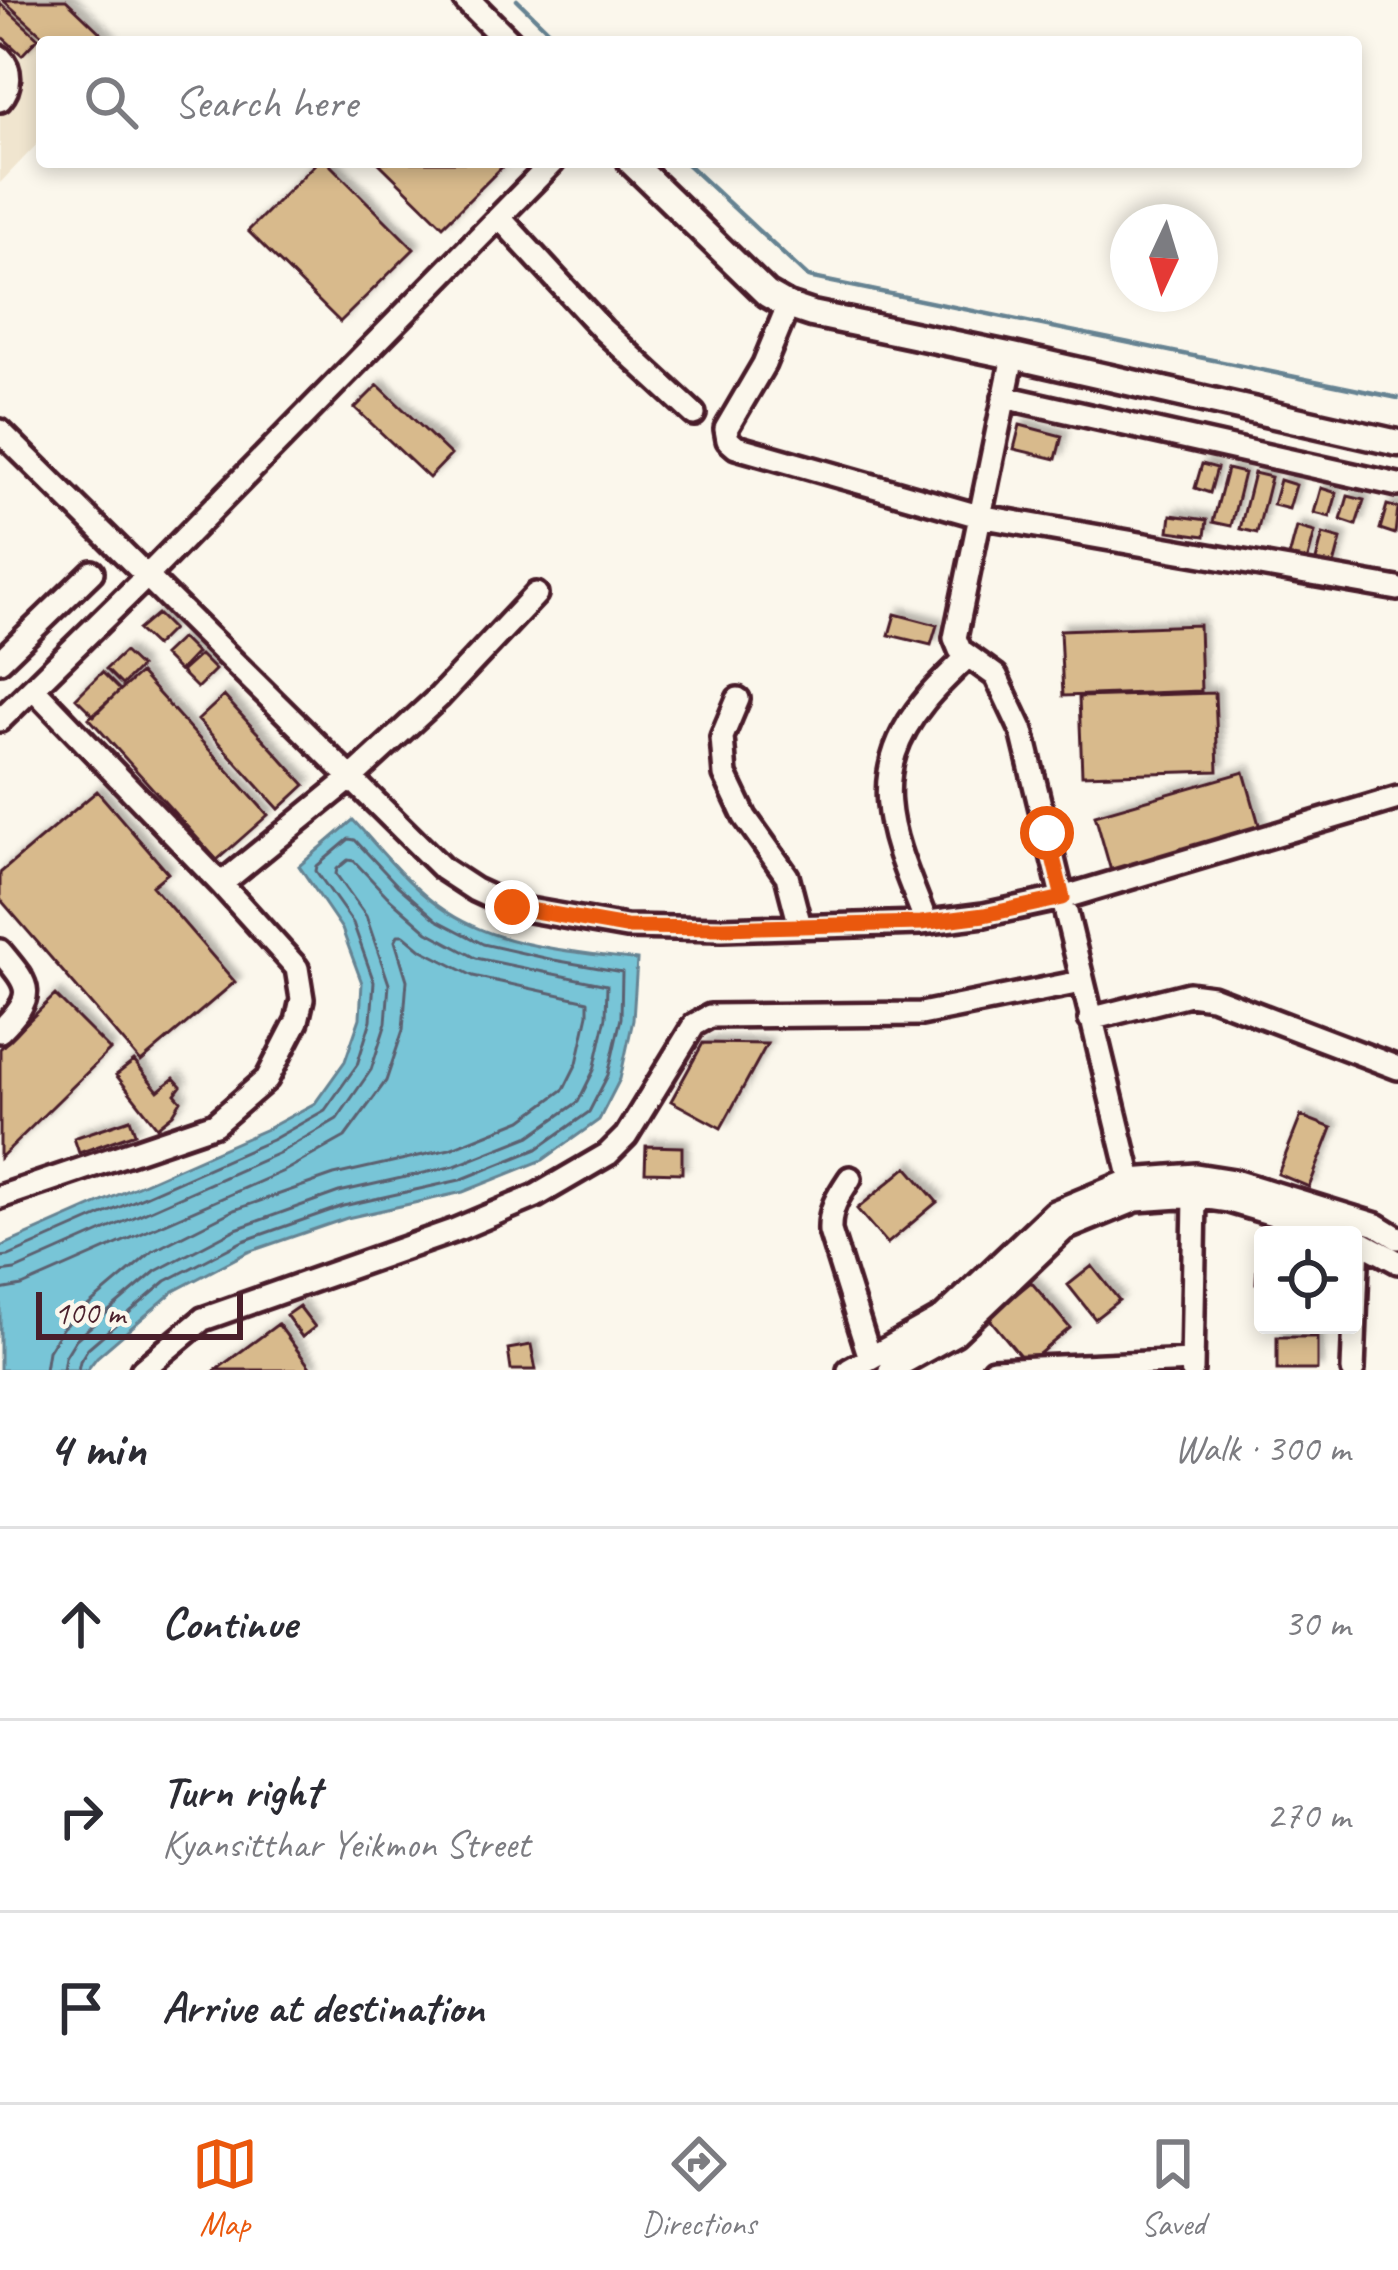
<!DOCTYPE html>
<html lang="en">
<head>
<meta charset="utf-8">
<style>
	:root { --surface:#fff; --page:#f2f2f3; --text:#2b2b33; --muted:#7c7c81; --line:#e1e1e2; --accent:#ea580c }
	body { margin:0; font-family:Caveat,sans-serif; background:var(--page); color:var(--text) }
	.controls { position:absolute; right:36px; bottom:36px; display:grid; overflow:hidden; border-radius:12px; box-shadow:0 6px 18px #0003 }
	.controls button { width:108px; height:108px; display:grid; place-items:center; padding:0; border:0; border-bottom:3px solid var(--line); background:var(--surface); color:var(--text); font:60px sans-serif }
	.compass { position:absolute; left:1110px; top:204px; width:108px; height:108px; border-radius:50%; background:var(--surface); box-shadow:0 6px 18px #0003; rotate:184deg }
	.scale { position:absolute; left:36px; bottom:30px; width:207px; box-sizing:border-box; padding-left:12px; border:6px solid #4a1f2b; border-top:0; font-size:33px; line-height:42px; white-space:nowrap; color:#4a1f2b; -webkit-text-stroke:9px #fbf7ec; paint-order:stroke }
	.stop { position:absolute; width:36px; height:36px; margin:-27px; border:9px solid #ea580c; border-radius:50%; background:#fff }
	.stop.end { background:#ea580c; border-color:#fff; box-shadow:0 3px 12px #0008 }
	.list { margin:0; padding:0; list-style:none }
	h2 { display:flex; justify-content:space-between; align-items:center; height:156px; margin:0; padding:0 48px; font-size:51px }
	h2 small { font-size:39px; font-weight:400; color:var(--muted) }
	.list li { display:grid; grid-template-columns:78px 1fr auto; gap:36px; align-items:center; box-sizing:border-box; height:192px; padding:0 48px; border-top:3px solid var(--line) }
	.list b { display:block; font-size:45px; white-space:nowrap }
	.list p { margin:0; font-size:39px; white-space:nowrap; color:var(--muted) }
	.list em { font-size:39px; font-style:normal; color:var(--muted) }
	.icon { flex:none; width:66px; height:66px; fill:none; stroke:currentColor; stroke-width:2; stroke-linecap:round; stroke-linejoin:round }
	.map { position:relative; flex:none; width:1398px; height:1370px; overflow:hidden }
	.search { position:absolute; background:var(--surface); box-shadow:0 6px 18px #0003; left:36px; right:36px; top:36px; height:132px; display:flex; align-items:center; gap:30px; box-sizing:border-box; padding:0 42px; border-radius:12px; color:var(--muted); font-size:45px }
	.sheet { height:732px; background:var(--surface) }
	nav { display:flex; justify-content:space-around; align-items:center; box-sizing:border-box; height:168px; border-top:3px solid var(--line); background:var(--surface); font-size:33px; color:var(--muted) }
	nav a { display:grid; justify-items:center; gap:6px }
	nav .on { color:var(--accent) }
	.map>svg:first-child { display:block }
	.built { fill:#f0e5cf }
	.water { fill:#78c5d7; stroke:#668392; stroke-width:3 }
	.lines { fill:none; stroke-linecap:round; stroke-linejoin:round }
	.shore { stroke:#5c6170; stroke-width:3 }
	.stream { stroke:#668392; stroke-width:4.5 }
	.building { fill:#d8ba8c; stroke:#4a1f2b; stroke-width:3; filter:url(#shadow) }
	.minor-casing { stroke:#4a1f2b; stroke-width:30 }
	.major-casing { stroke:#4a1f2b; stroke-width:33 }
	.minor { stroke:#fbf7ec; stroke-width:21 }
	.major { stroke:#fbf7ec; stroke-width:24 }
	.route { stroke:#ea580c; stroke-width:15 }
</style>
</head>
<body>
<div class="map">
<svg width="1398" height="1370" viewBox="0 0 1398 1370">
	<defs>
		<filter id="shadow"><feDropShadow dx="5.5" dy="-5.5" stdDeviation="3" flood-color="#0004"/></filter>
	</defs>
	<rect width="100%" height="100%" fill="#fbf7ec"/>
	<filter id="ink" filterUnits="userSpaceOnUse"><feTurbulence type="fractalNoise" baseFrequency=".00833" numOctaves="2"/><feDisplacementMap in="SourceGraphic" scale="24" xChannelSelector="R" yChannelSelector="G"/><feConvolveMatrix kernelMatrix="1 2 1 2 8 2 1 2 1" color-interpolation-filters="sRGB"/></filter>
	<g filter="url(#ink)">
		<!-- built -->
		<path class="built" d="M0,0H8L49,42H42V139L0,183Z"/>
		<!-- water -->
		<path class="water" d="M353,820C382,851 410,888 447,912C502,948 573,951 637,960L633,1020L620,1079L599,1120L543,1160L463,1192L347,1218L248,1252L174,1291L97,1357L87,1370H0V1247L267,1129L315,1103L345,1061L360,1018L362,983L342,929L299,866Z"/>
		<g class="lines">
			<!-- shore -->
			<path class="shore" d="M0,1257L9,1256L272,1140L325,1110L357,1065L371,1020L374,982L353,923L316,871L317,866L349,839L355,840L397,885L437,920L483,944L554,960L622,972L621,1018L608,1075L589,1112L537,1149L460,1180L343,1206L243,1241L166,1281L88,1348L80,1361L78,1370
				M0,1272L15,1270L279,1153L337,1119L371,1070L386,1023L389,984L366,916L336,874L337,869L348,860L354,861L387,896L428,932L476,958L607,985L606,1017L594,1070L578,1102L530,1136L455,1166L339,1192L236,1229L156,1271L76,1339L65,1357L63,1370
				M0,1290L22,1286L286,1170L345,1137L386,1081L403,1030L407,980L395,941L398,935H404L422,950L473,976L588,1001V1014L577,1063L564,1089L522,1120L450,1149L334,1175L234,1210L153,1251L63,1327L48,1351L45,1370"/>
			<!-- stream -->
			<path class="stream" d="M517,0L560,42
				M685,162L808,277L1398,398"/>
		</g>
		<!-- building -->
		<path class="building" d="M3,0H66L110,42H50Z
			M0,3L38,38L22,55L0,35Z
			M317,162H327L414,249L340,322L248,231Z
			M378,162H507L443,226Z
			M378,385L451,455L429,478L355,408Z
			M1020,425L1062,436L1056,459L1014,449Z
			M1202,464L1217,468L1210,493L1195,488Z
			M1227,469L1244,473L1231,526L1213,522Z
			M1254,473L1271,477L1257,533L1240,529Z
			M1280,480L1296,485L1289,509L1273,505Z
			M1321,488L1337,493L1330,517L1314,513Z
			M1348,496L1364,500L1356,525L1341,520Z
			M1387,505L1398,508L1395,534L1380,529Z
			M1171,515L1207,520L1205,536L1169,531Z
			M1297,527L1315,532L1307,562L1289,557Z
			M1323,534L1341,539L1333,569L1315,564Z
			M157,614L172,629L155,646L138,630Z
			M895,614L937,625L931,645L889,635Z
			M1199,625L1201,691L1063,696L1060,630Z
			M181,638L196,653L179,671L163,655Z
			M124,652L140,667L122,685L106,669Z
			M200,655L215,670L197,688L181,672Z
			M102,672L120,690L94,716L76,698Z
			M140,673L268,815L217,860L89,718Z
			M1215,693L1218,771L1082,775L1079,697Z
			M224,696L305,785L279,809L198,720Z
			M1244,772L1260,828L1111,871L1095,815Z
			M97,791L168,873L152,886L235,982L141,1062L0,899V873Z
			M55,995L110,1050L0,1158V1049Z
			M703,1043L767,1044L721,1128L671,1101Z
			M134,1061L158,1091L174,1078L181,1086L175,1094L181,1101L173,1114L157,1127L116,1075Z
			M1301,1116L1332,1128L1309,1187L1278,1174Z
			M130,1119L135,1133L79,1153L74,1138Z
			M646,1146L682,1147V1173L645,1172Z
			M907,1167L937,1202L887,1244L857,1209Z
			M1258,1244H1263V1283H1256Z
			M1092,1266L1119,1300L1095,1319L1068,1285Z
			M1031,1282L1070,1328L1027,1364L988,1317Z
			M299,1306L315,1327L302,1337L286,1315Z
			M278,1324L312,1370H216Z
			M1277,1337H1317V1370H1277Z
			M531,1345L536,1370H511L508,1349Z"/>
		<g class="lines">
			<!-- minor casing -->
			<g class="minor-casing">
				<path id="minor" d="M0,57C12,69 11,88 0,100
					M499,217L603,330L694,414
					M788,306L764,364L726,429L728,440L736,447L979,516L1398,589
					M1013,356L955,638L960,650L996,676L1022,731L1131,1180
					M1004,397L1398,485
					M0,431L443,869L475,890L512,907L626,927L722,929L921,923L984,915L1062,898L1398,798
					M0,661L92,572
					M738,699L722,737L725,775L745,817L787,876L800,926
					M0,720L146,577L553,162
					M221,884L350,779L439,697L536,594
					M926,922C895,842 861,779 923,703C936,686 953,671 968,656
					M0,951C31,988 37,994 0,1031
					M1090,1019L1189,994L1212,997L1398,1068
					M850,1178C838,1196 829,1209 830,1231L870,1358
					M0,1197L215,1124L267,1079L297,1021L302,999L297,968L221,884L34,689
					M1353,1238L1398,1262
					M142,1370L203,1319L453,1231L536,1196L608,1154L626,1136L694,1025L710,1016L921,1014L1081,982
					M849,1370L943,1317L1054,1212L1131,1180L1196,1175L1234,1181L1377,1225L1398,1238
					M890,1370L955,1334L1065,1229L1136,1200L1195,1196L1229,1201L1344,1235
					M993,1370L1192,1361
					M1192,1370L1195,1196
					M1353,1370L1358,1239"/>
			</g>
			<!-- major casing -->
			<g class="major-casing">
				<path id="major" d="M467,0L509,42
					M631,162L767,294L788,306L812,314L1013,356L1398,443"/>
			</g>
			<!-- minor -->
			<use href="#minor" class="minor"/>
			<!-- major -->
			<use href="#major" class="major"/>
		</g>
	</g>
	<g class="lines" filter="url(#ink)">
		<!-- route -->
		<path class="route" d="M512,907L626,927L722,928L921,923L984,915L1063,898L1047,833"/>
	</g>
</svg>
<div class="controls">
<button><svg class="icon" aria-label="locate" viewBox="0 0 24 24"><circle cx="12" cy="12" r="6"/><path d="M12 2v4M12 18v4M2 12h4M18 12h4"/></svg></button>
</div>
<svg class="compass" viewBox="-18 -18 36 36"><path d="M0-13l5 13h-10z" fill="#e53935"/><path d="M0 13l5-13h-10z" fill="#7c7c81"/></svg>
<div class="scale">100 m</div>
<div class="stop" style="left:1047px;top:833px"></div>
<div class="stop end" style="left:512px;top:907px"></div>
<div class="search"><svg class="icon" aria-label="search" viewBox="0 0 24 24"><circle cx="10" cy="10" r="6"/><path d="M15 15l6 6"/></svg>Search here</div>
</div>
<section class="sheet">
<h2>4 min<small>Walk · 300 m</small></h2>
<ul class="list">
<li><svg class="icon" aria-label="ahead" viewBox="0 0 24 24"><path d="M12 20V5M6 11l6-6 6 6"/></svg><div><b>Continue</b></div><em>30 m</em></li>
<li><svg class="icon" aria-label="right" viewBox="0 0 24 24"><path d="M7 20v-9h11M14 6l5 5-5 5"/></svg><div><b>Turn right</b><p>Kyansitthar Yeikmon Street</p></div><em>270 m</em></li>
<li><svg class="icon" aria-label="arrive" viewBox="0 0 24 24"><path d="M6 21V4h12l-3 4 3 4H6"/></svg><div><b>Arrive at destination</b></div></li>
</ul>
</section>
<nav>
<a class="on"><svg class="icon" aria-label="map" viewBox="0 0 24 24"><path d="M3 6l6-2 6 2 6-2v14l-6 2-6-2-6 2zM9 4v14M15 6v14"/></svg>Map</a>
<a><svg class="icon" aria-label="directions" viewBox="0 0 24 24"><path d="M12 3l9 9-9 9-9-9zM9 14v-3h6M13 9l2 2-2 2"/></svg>Directions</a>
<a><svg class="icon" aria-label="saved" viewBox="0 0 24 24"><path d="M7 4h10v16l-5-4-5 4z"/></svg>Saved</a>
</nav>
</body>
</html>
